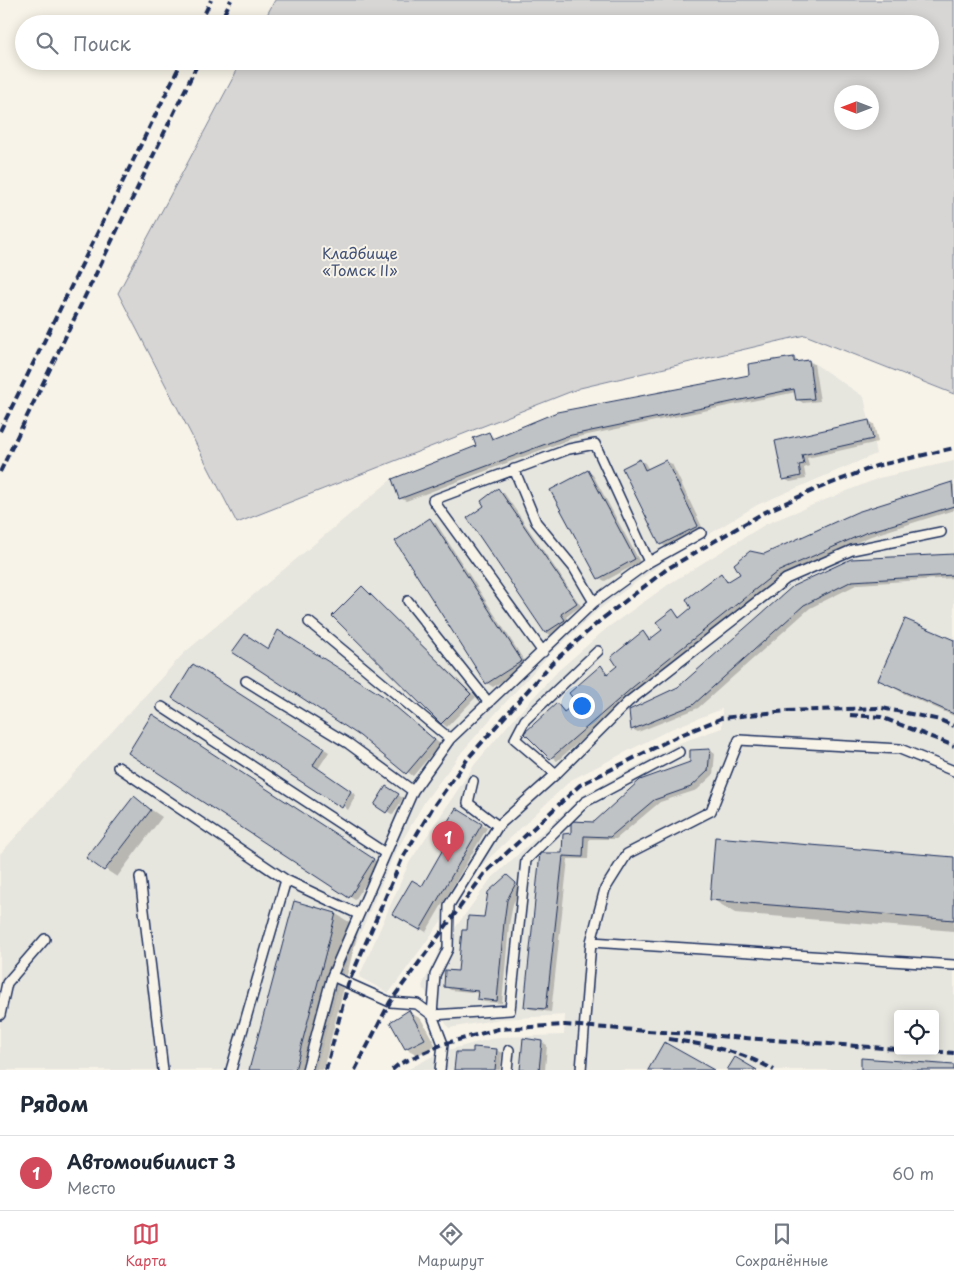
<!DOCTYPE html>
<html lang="ru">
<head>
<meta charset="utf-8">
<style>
	:root { --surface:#fff; --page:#f6f6f7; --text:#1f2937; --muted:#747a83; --line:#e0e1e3; --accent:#d1495b }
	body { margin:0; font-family:"Playpen Sans",sans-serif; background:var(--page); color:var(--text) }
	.controls { position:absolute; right:15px; bottom:15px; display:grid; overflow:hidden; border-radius:5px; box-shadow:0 2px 12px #0003 }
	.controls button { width:45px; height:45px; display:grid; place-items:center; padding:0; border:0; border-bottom:1px solid var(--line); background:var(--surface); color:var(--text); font:25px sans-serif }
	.compass { position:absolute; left:834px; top:85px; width:45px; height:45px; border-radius:50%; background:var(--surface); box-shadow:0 2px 12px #0003; rotate:270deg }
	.you { position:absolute; left:581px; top:705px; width:18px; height:18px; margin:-12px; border:4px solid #fff; border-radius:50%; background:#1a73e8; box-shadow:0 0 0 8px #1a73e833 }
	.badge { display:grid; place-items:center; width:32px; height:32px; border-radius:50%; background:var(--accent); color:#fff; font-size:16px; font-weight:700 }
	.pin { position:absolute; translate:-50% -41px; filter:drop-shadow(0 1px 2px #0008) }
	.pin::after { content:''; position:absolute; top:26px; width:18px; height:15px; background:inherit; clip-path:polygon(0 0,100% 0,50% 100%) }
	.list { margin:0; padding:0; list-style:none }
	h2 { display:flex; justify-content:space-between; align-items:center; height:65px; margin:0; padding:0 20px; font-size:21px }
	h2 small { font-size:16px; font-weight:400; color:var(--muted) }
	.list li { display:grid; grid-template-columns:32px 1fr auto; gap:15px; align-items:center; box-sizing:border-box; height:75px; padding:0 20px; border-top:1px solid var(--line) }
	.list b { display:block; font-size:19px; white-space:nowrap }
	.list p { margin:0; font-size:16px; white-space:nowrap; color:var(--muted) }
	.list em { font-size:16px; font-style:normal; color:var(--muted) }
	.icon { flex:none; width:28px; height:28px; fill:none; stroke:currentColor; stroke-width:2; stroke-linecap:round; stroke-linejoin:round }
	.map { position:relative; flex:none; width:954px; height:1070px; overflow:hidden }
	.search { position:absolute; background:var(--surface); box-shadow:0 2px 12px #0003; left:15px; right:15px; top:15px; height:55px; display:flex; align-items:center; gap:12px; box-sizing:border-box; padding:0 18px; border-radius:28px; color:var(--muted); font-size:19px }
	.sheet { height:140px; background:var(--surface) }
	nav { display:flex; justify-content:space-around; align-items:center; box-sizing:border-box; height:70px; border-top:1px solid var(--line); background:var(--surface); font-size:14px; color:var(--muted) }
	nav a { display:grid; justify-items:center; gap:2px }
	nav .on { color:var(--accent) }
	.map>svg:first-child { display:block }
	.built { fill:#e6e5de; fill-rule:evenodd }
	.green { fill:#d7d6d4; stroke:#798299; fill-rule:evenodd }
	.shadow { fill:#0003 }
	.building { fill:#c0c3c5; stroke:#1b2f5e }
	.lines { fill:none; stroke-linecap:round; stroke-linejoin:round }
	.service-casing { stroke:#1b2f5e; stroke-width:12 }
	.service { stroke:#f7f3e8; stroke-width:9 }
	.rail { stroke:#1b2f5e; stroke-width:4; stroke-dasharray:8 4; stroke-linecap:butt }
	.labels { text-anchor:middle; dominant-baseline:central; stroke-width:4; stroke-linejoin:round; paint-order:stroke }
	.park-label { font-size:15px; fill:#415076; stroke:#f7f3e8 }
</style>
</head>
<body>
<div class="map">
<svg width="954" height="1070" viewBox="0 0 954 1070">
	<rect width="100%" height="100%" fill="#f7f3e8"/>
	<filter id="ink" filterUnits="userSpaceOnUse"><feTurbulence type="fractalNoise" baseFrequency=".02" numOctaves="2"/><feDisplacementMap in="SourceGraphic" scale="10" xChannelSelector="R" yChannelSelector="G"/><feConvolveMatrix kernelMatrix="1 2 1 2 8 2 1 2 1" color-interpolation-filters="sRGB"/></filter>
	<g filter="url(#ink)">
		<!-- built -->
		<path class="built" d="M794,357V362L809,360L864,397L876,454L757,505L662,563L597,611L549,655L495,714L462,752L425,801L393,857L341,978L316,1070H0V854L184,653L392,479L476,446L473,438L489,432L492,439L749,376L748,364Z
			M954,461V1070H407L440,1052L498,1037L564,1035L565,1015L500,1019L449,1028L422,986L440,949L490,880L584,794L679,743L722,728V709L671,729L571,780L481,866L389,993L359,977L409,863L475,764L509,724L558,671L607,628L672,582L766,524L879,478ZM898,1014H935V1051H898Z"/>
		<!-- green -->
		<path class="green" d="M275,0H954V394L805,335L580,388L237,523L118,293L242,61H930V24H262ZM842,92H872V122H842Z"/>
		<!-- shadow -->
		<path class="shadow" d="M794,358L799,362L808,361L814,364L820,401L803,403L797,399L796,392L573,438L406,501L400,498L478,447L489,433L495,439L751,376Z
			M869,421L874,424L878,442L807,458L809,466L804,468L806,479L790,482L785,479L776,442Z
			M640,460L645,463L649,470L666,461L672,464L703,529L667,547L661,544Z
			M588,471L593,475L640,562L605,581L599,578Z
			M952,484L954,485V510L871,536L783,575L639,690L557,761L526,733L557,704L566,712L577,703L602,667L610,674L644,633L651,640L664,630L673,611L681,618L693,608L721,575L729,582L764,556Z
			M498,490L504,493L581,606L566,617L570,623L552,636L546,632L468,519L486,506Z
			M430,520L436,523L527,665L493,687L487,683Z
			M954,556V578L858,584L810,608L698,708L638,732L632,729L794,587Z
			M362,587L476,697L447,727L442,723Z
			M278,632L389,701L440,744L413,776L360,735L269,650Z
			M954,642V716L903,693L880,679Z
			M198,669L329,752L318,769L356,795L348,810Z
			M158,719L379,863L355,900L130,752Z
			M710,750L715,753L713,775L697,790L660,802L616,839H589L588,859H568L551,1012L531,1009L525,1006L563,854L572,834L692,763Z
			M386,788L403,798L393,815L376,804Z
			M134,798L162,817L117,877L88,858Z
			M456,810L487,828L426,932L394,913L422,887L448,844Z
			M954,858V931L735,913L712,899Z
			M507,876L521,887L513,904L509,925L502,1003L484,1002L478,999L479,993L451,990L445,987L460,972L468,931L485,918Z
			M295,902L336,914L359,928L323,1070H251Z
			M409,1012L421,1019L436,1046L418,1055L405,1048Z
			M542,1042L547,1045L545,1070H521Z
			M496,1050L502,1053L500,1070H455Z"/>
		<!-- building -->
		<path class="building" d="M794,357V362L809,360L814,399L796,400L794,389L567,436L399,499L392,479L476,446L473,438L489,432L492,439L557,412L749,375L748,364Z
			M869,420L873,439L802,455L804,464L799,465L801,476L783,480L775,441Z
			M640,459L645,470L666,460L698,526L660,545L622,468Z
			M588,470L635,559L598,579L550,490Z
			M952,482L954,506L865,533L777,572L633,687L550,759L524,733L557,703L564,712L576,703L569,693L601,665L607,674L617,666L611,657L643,631L649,640L662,630L656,622L673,609L679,618L691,608L686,599L721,573L727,582L740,574L734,564L750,551L764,554L857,512Z
			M498,488L577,603L561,614L565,620L545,633L467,518L484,506L481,501Z
			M430,518L522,661L486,684L395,541Z
			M954,554V575L852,581L804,605L693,705L631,730L629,710L678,687L793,586L851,559Z
			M362,586L471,694L441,724L332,616Z
			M905,619L954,640V714L878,680Z
			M278,630L383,696L435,740L406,774L360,736L232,652L245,634L268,649Z
			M193,664L324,748L313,765L351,791L342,808L172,698Z
			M152,714L374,859L349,898L128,753Z
			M710,749L708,771L691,787L654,800L610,837L584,836L583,857L563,856L546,1009L524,1007L540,853H562L563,834L571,833V821L594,822L640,780L690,762V750Z
			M386,786L399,794L386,813L374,805Z
			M134,796L151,810L104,871L86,858Z
			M456,808L482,824L420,930L392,914L412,880L422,886L446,844L437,839Z
			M715,837L954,857V920L710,900Z
			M507,875L516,883L507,900L504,922L497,1001L477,999L478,991L444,987L445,970L458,971L462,930H467L468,916L484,917L488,892Z
			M294,901L336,913L295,1070H249Z
			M409,1010L425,1039L405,1049L390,1022Z
			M523,1038L542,1041L539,1070H520Z
			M664,1042L714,1070H648Z
			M473,1047L497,1049L495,1070H454L456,1052H473Z
			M735,1057L757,1070H727Z
			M861,1058L954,1065V1070H861Z"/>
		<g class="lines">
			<!-- service casing -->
			<g class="service-casing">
				<path id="service" d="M514,469L536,522L574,568L594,602
					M408,601L489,703
					M309,622L450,739
					M543,652L433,500L569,449L595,444L649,562
					M246,681L349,744L413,791
					M162,707L385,853
					M679,752L585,802L526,860L510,1010L432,1015L435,975L448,949L449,905L498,826L556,774L628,702L786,579L852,550L941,532
					M118,767L286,880L358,914
					M954,771L900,749L739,740L711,811L627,854L605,889L591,942L954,965
					M556,774L515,739L525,720L598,651
					M473,781L468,803L498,826
					M140,877L163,1070
					M0,1015L7,983L45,939
					M231,1070L286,880
					M307,1070L332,976
					M440,1070L443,1044L432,1015L417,1004L390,1002L332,976L413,791L450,739L594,602L649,562L701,533
					M507,1070L509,1050
					M581,1070L591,942"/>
			</g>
			<!-- service -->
			<use href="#service" class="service"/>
			<!-- rail -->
			<path class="rail" d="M200,24L211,0
				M219,24L231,0
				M0,431L182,61
				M0,472L199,61
				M850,715L881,717L954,746
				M669,1039C706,1045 741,1051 774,1070
				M924,1051L954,1053
				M326,1070L348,984L402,859L433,807L469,757L552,663L602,619L667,569L763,513L814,490L876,466L954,448
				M355,1070L390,1002L485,873L580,785L676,737L722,718L786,711L882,708L940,720L954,726
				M392,1070L399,1064L443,1044L498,1029L565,1025L898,1049"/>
		</g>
	</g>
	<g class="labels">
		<!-- park labels -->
		<g class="park-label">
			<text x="360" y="252">Кладбище<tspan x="360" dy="17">«Томск II»</tspan></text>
		</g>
	</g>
</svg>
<div class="controls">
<button><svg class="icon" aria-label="locate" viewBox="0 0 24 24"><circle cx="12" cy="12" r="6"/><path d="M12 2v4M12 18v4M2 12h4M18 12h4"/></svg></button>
</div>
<svg class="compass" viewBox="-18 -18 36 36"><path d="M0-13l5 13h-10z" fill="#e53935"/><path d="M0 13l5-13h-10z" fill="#747a83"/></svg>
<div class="you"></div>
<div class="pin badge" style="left:448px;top:862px">1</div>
<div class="search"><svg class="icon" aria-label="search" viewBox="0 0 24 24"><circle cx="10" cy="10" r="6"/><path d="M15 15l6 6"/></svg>Поиск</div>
</div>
<section class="sheet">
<h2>Рядом<small></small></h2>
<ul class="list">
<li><span class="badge">1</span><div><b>Автомоибилист 3</b><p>Место</p></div><em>60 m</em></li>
</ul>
</section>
<nav>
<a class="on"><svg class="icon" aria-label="map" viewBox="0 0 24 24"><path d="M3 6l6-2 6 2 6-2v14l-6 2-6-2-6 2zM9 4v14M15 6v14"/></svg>Карта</a>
<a><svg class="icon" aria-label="directions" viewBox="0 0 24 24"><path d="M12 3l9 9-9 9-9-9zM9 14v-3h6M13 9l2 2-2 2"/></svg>Маршрут</a>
<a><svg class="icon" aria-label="saved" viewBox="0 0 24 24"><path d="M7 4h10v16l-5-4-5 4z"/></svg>Сохранённые</a>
</nav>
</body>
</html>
